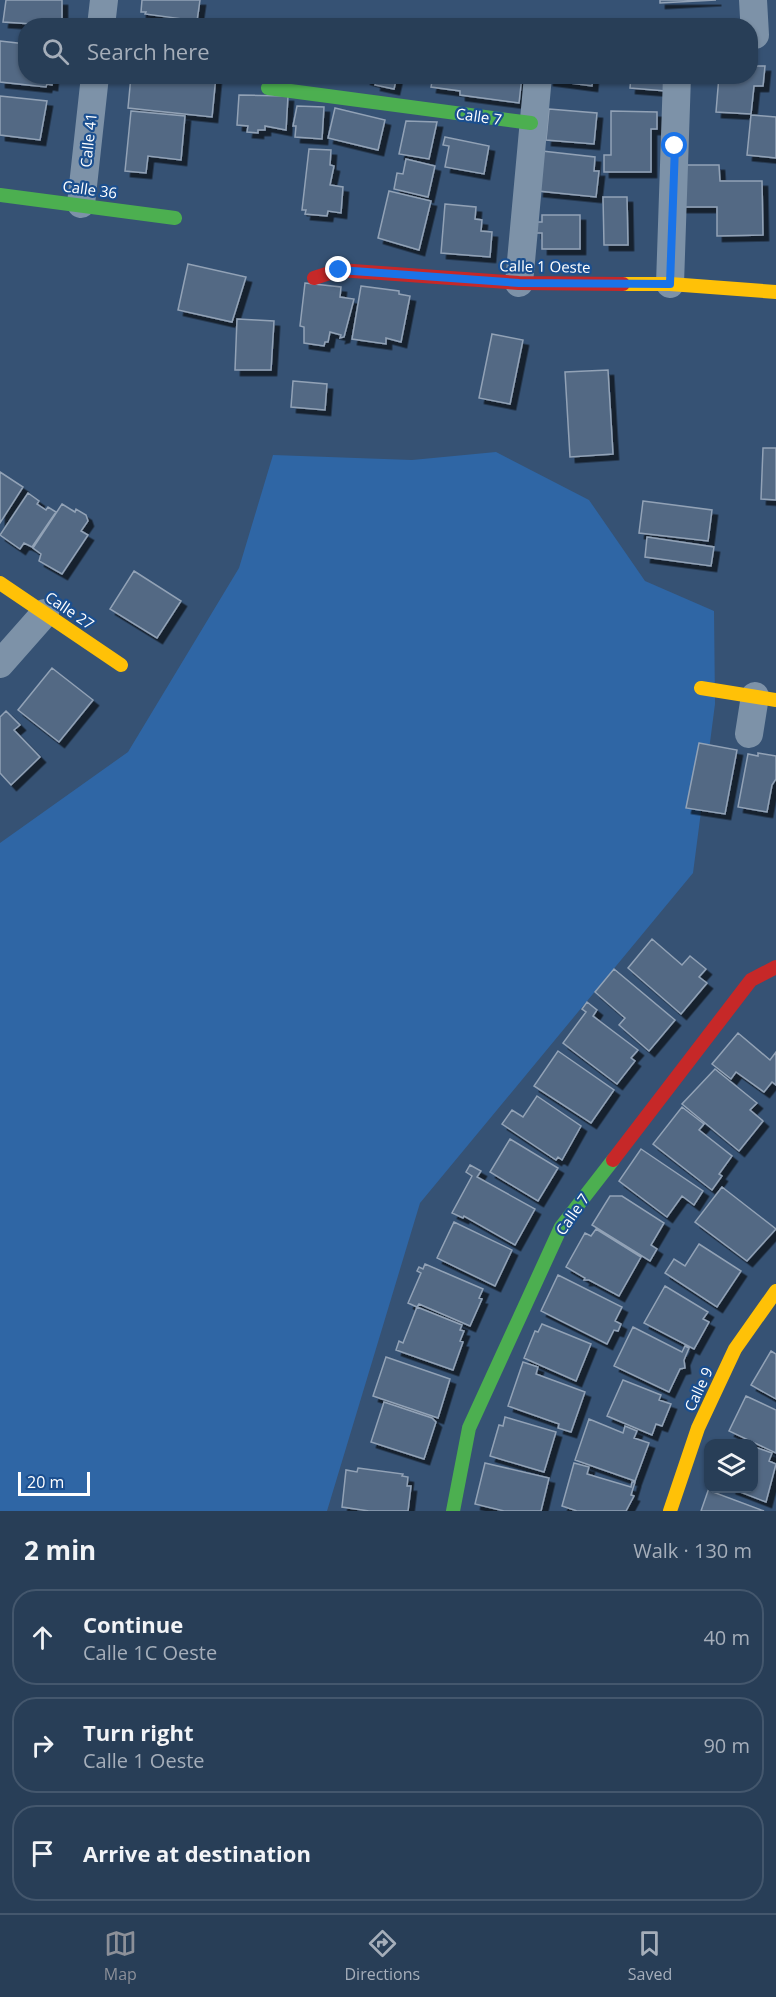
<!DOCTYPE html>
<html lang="en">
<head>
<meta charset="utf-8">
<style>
	:root { --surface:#283e57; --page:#344961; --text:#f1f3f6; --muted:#a5aeba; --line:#44576d; --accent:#8c9099 }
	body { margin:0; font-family:"Open Sans",sans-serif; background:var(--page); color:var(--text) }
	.controls { position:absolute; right:18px; bottom:18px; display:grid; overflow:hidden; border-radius:12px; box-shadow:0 2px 4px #0004 }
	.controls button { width:54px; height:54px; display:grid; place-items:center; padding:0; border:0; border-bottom:2px solid var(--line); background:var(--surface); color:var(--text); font:30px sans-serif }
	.scale { position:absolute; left:18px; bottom:15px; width:72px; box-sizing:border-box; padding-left:6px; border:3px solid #fff; border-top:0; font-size:16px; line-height:21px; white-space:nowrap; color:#fff; -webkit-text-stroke:4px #1b4f8f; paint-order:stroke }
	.stop { position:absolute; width:18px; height:18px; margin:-14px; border:4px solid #1a73e8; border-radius:50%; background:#fff }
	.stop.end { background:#1a73e8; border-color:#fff; box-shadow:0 2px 6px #0008 }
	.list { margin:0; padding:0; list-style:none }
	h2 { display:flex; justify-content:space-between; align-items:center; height:78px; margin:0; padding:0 24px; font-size:26px }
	h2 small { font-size:20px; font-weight:400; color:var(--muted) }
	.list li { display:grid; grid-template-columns:39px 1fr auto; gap:18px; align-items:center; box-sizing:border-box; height:96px; margin:0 12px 12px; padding:0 12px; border:2px solid var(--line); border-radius:24px }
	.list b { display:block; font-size:22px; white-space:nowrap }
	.list p { margin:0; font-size:20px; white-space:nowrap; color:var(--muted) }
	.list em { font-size:20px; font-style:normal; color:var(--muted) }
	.icon { flex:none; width:33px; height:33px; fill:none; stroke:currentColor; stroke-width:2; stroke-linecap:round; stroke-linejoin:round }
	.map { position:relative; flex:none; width:776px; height:1511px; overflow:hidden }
	.search { position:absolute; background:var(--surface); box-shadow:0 2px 4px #0004; left:18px; right:18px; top:18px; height:66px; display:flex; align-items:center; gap:15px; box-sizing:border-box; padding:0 21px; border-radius:24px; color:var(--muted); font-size:22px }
	.sheet { height:402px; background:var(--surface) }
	nav { display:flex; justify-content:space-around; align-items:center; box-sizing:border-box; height:84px; border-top:2px solid var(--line); background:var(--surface); font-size:16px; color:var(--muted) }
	nav a { display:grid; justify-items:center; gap:3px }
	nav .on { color:var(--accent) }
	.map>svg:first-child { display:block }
	.green { fill:#2f66a5 }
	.building { fill:#526984; stroke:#92a2b6; stroke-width:1.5; filter:url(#shadow) }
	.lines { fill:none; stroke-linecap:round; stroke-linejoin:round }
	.street { stroke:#7d92a8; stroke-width:28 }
	.fast { stroke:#4caf50; stroke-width:14 }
	.slow { stroke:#ffc107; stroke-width:14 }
	.jam { stroke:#c62828; stroke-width:14 }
	.route { stroke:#1a73e8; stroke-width:8 }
	.labels { text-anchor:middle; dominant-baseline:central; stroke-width:4.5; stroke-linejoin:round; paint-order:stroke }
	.street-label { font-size:15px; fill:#fff; stroke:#1b4f8f }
</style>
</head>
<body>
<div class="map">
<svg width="776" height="1511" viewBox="0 0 776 1511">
	<defs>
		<filter id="shadow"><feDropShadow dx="5.5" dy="5.5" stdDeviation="0" flood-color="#0009"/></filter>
	</defs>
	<rect width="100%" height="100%" fill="#365274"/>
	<!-- green -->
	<path class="green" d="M496,452L589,500L645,581L714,611L715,704L693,873L420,1203L327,1511H0V843L128,752L239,568L273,455L412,460Z"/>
	<!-- building -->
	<path class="building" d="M6,0H62V26L3,22Z
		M142,0H200L197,21L145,14L146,12H141Z
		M660,0H716L660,3Z
		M138,19L193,25V26H138Z
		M0,41L26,44V76H53L52,85L47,84L46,87L0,82Z
		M750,66H765L763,86H754L751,114L716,112L719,76H750Z
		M131,76H216L212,117L128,108Z
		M365,76H397L394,89L375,85L376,82L365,79Z
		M433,76H522L519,103L460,95V91L431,87Z
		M548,76H593L592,86L548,80Z
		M631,76H667L666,91L630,88Z
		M239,95L288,96L286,130L265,126V130H258V133L247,132L248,126L237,125Z
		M0,96L47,101L40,140L0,135Z
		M297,106L324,107L322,139L295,137L296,126H293Z
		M335,108L385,120L378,150L328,138Z
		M549,109L597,113L594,144L546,140Z
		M131,111L185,116L181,160L148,156L146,173L125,171Z
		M611,111L657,112V129H651V172H604V155H611Z
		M751,115L776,117V158L747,155Z
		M406,121L437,122L429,159L399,154Z
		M445,137L489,146L484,174L445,167L449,146L443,145Z
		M309,149L331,150L330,165L334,166L330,185L343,187L341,213L328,211L327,216L305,214L306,210H302Z
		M542,151L595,157L594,171H599L596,197L538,191Z
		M406,159L435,166L428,197L394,189L397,173L403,174Z
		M679,165H719L720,181H762L763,235L717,236V207H679Z
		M389,191L431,201L419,250L378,238Z
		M603,197H627L628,245H604Z
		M445,204L476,207L475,219L482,220L481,231L492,232L490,257L441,253Z
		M542,215H580V249H542V233H536V222H542Z
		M188,264L246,277L232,322L178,310Z
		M305,283L341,287L340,297L354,299L344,337L340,338L341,335L330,332L328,342H325L324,346L304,343V327L300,326Z
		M361,286L399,291V294L410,296L401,342L386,338V344L352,339Z
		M237,319L274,321L271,370H235Z
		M492,334L523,340L510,404L479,398Z
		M608,370L613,454L570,457L565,372Z
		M293,381L327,384L325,410L291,407Z
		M763,448H776V500L761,499Z
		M0,472L23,487L0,523Z
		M28,493L39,501L37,504L46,510L48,507L56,512L32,547L24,543L20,549L0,535Z
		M643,501L712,510L708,541L639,533Z
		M62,504L75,512L76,509L86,515L88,521L81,531L88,535L62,574L39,561L41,554L33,548Z
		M647,537L714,547L711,566L645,557Z
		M134,571L181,601L157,638L110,609Z
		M52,668L93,700L59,742L18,710Z
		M6,711L20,725L14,730L40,757L11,785L0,773V717Z
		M699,743L737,750L725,814L686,808Z
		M758,753L776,756V779L772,785L767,812L738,807L748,754L758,756Z
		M652,939L682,965L690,956L706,969L699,977L707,983L681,1014L628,968Z
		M614,969L675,1020L649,1051L619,1025L625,1018L595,992Z
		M587,1002L597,1010L593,1016L638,1050L631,1058L635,1061L617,1084L563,1043L586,1012L582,1009Z
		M738,1033L770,1060L776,1052V1085L772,1082L764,1092L736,1072L731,1079L712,1064Z
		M558,1051L614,1090L591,1123L534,1086Z
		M715,1069L757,1103L750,1110L763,1121L739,1151L682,1104Z
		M537,1096L581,1126L562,1160L558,1157L556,1160L502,1124L512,1110L523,1117Z
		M682,1107L704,1124L699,1130L732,1156L719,1174L722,1176L712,1190L653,1144Z
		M510,1139L558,1168L538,1201L490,1172Z
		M641,1149L703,1191L694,1205L682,1196L667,1217L619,1181Z
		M470,1165L481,1171L477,1177L535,1209L515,1245L464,1216L463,1218L452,1213L472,1176L466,1172Z
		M722,1187L776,1229L747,1261L695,1222Z
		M610,1196H622L664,1223L651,1245L657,1249L650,1261L592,1225Z
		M454,1222L512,1250L495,1286L437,1258Z
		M596,1229L641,1257L619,1296L589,1280H584L585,1278L566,1267L585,1233L591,1236Z
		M699,1244L741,1271L717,1307L665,1273L674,1259L685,1266Z
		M425,1264L483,1289L479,1298L482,1299L470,1326L419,1304L417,1307L408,1303L421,1273L417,1271L419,1267L423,1269Z
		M558,1275L622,1307L615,1321L621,1324L618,1331L614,1330L607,1344L541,1311Z
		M665,1286L708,1312L703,1319L709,1322L694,1349L644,1323Z
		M417,1307L462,1325L460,1330L464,1331L460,1341L463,1342L453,1370L396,1350L399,1341L403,1343Z
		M542,1324L591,1344L576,1381L524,1358L535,1331L538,1332Z
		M633,1327L682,1352L685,1346L689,1348L684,1360L685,1368L680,1369L669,1392L614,1366Z
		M771,1351L776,1354V1399L751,1385Z
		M386,1357L450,1379L438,1418L373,1396Z
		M523,1362L538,1367L536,1374L585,1392L571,1432L558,1428L559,1424L508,1406Z
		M623,1380L661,1395L659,1400L671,1404L662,1426L656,1424L652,1435L607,1416Z
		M746,1396L776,1410V1453L729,1431Z
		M384,1402L432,1418L436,1422L424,1459L371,1442Z
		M505,1417L556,1432L544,1472L490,1456L499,1425L503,1426Z
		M589,1419L623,1433L625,1426L637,1431L634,1438L649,1443L635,1481L575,1460Z
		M755,1447L772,1453L769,1461L776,1464L766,1502L730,1488H754Z
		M485,1463L549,1478L541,1511H504L475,1504Z
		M574,1463L589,1467L587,1474L631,1487L632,1482H635L631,1495L634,1496L626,1511H577L562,1506Z
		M358,1468L403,1474L402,1476L408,1477L407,1486H411L408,1511H369L342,1507L346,1470L357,1472Z
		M709,1488H714L713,1492L764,1511H701Z"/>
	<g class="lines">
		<!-- street -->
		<path class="street" d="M753,0L755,35
			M101,26L104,0
			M81,204L95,76
			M519,283L538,76
			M670,284L677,76
			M0,664L45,613
			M749,734L755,696"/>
		<!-- fast -->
		<path class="fast" d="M268,88L531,123
			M0,195L175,218
			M453,1511L469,1428L561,1227L613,1160"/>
		<!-- slow -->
		<path class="slow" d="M623,284H670L776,292
			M0,583L121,665
			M701,688L776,700
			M670,1511L698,1428L735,1349L776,1291"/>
		<!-- jam -->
		<path class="jam" d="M314,278L339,270L519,283L623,284
			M613,1160L751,980L776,967"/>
	</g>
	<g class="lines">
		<!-- route -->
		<path class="route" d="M339,270L519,283L670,284L675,146"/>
	</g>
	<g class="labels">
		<!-- street labels -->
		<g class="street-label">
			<text transform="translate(479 116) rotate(8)">Calle 7</text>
			<text transform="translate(88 140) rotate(-84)">Calle 41</text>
			<text transform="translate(90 189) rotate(8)">Calle 36</text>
			<text transform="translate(545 266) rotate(1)">Calle 1 Oeste</text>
			<text transform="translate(70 610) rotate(34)">Calle 27</text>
			<text transform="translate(572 1214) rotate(-55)">Calle 7</text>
			<text transform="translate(698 1389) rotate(-65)">Calle 9</text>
		</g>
	</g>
</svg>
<div class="controls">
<button><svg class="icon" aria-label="layers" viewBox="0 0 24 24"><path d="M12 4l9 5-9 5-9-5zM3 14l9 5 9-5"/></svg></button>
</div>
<div class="scale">20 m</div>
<div class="stop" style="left:675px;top:146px"></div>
<div class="stop end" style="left:339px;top:270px"></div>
<div class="search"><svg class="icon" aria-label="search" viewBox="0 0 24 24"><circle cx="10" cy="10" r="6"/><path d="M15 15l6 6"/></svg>Search here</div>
</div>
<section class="sheet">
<h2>2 min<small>Walk · 130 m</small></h2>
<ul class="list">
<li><svg class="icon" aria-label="ahead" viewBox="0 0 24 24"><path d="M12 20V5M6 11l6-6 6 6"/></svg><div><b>Continue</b><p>Calle 1C Oeste</p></div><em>40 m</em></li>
<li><svg class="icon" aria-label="right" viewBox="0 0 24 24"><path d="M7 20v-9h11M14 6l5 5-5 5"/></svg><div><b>Turn right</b><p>Calle 1 Oeste</p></div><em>90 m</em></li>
<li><svg class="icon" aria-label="arrive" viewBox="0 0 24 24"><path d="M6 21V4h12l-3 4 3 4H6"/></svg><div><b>Arrive at destination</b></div></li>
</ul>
</section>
<nav>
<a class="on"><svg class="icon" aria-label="map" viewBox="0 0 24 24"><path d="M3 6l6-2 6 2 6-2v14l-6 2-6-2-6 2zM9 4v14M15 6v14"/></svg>Map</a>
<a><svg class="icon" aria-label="directions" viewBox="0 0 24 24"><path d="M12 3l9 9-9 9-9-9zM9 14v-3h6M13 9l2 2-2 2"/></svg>Directions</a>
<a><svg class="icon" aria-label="saved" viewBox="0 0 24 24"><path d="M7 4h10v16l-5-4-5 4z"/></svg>Saved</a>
</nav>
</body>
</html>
